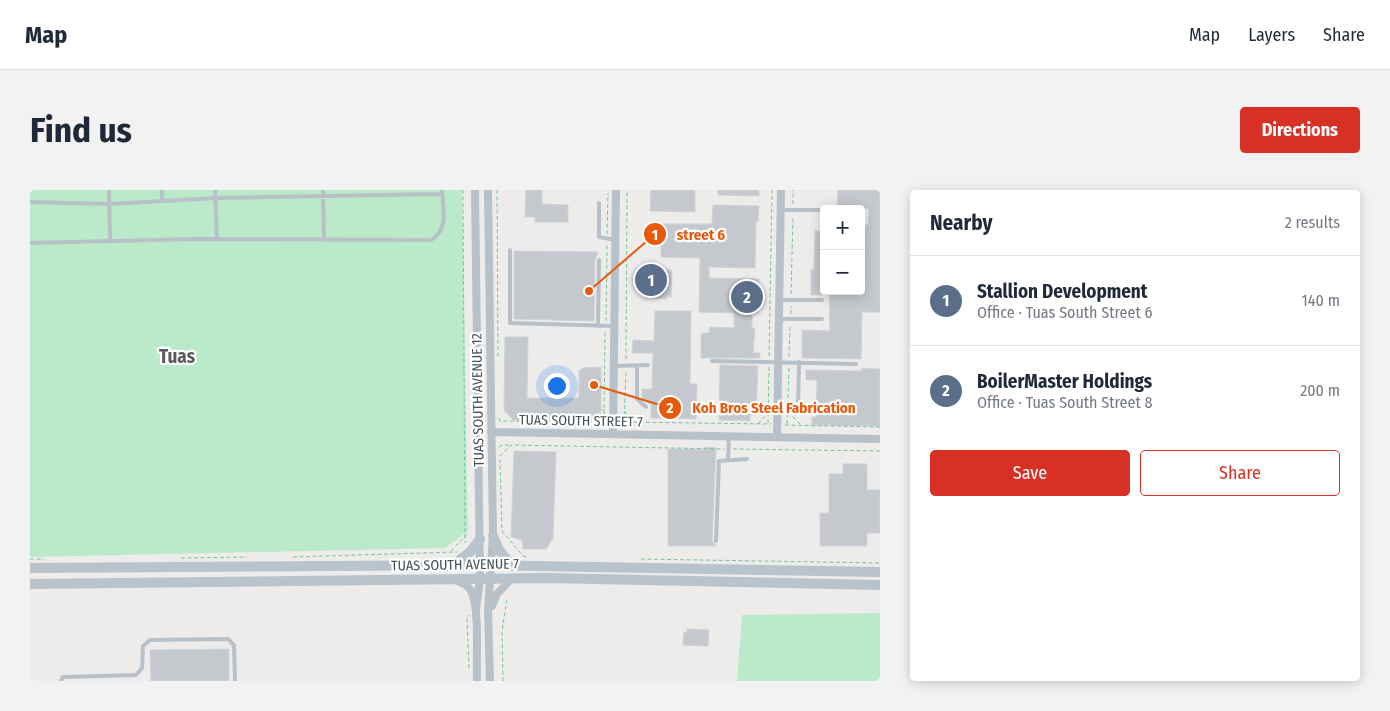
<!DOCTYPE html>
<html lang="en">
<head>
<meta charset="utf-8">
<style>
	:root { --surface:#fff; --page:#f2f2f3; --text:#1f2937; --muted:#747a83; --line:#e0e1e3; --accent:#d93025 }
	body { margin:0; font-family:"Fira Sans Condensed",sans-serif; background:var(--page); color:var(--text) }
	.controls { position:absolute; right:15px; top:15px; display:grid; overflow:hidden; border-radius:5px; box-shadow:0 2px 12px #0003 }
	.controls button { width:45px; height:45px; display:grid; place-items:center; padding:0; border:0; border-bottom:1px solid var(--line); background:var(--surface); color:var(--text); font:25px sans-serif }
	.you { position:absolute; left:526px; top:195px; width:18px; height:18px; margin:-12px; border:4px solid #fff; border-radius:50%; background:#1a73e8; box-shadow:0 0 0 8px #1a73e833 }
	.badge { display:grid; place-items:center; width:32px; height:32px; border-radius:50%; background:var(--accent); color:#fff; font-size:16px; font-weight:700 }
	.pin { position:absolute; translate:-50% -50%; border:2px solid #fff; box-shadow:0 1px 5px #0006 }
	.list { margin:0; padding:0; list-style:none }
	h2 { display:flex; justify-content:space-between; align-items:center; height:65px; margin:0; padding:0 20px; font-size:21px }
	h2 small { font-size:16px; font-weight:400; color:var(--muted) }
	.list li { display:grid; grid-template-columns:32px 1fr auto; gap:15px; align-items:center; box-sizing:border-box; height:90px; padding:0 20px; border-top:1px solid var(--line) }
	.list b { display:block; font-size:19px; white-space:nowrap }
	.list p { margin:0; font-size:16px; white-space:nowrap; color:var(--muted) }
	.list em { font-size:16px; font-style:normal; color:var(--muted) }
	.actions { display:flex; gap:10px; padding:15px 20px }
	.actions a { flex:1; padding:11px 0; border:1px solid var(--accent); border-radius:5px; text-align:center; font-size:18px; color:var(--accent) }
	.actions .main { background:var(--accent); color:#fff }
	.map { position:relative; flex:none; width:850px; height:491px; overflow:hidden; border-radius:5px }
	header { display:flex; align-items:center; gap:30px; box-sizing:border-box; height:70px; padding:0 25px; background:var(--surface); border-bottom:1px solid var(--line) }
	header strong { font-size:24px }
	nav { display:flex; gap:28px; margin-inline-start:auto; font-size:18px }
	.intro { display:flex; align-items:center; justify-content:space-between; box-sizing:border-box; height:120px; padding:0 30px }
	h1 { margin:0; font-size:35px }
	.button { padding:12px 22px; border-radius:5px; background:var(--accent); color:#fff; font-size:18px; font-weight:700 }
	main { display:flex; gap:30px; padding:0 30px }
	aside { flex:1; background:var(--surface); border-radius:5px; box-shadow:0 2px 12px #0003 }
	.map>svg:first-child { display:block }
	.green { fill:#bbeaca }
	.building { fill:#c5c9ce; stroke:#cfd2d6 }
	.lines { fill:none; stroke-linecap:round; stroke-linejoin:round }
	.path { stroke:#76c598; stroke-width:1; stroke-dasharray:4 2.5; stroke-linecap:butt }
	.lane { stroke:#b7c1c7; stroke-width:4 }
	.street { stroke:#b7c1c7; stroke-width:8 }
	.secondary { stroke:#b8c3cc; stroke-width:10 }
	.labels { text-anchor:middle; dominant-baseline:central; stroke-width:4.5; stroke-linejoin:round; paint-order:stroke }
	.street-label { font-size:14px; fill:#455057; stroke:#fff }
	.district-label { font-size:19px; font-weight:bold; fill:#585c5f; stroke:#fff }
	.leader { fill:none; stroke:#e8590c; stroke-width:2 }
	.callout-dot { fill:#e8590c; stroke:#fff; stroke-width:2 }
	.mark-label { font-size:15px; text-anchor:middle; font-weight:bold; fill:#fff }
	.callout-label { font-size:15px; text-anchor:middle; font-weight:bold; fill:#e8590c; stroke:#fff; stroke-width:4.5; stroke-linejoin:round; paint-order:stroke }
</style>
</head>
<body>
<header>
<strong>Map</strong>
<nav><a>Map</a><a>Layers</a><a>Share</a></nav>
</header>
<div class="intro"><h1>Find us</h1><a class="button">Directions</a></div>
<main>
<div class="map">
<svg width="850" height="491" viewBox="0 0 850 491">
	<rect width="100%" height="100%" fill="#eeebeb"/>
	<!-- green -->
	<path class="green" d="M0,0H432L438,341L415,358L0,367Z
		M850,423V491H707L712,425Z"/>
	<!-- building -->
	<path class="building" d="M496,0H512V14L538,15V32H505V27H495Z
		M621,0H665V22L620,21Z
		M688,0H729V6L688,5Z
		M808,0H850V122H832L831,169L772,168V140L800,141L799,101H831V42H835V35H838L839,19H807Z
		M683,15L729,16L728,32H726L725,78L679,77V88L729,89L728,123H722V138H725L723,163H730V168H671V143H679L680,137L704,138V123L669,122L670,68L631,67V34H682Z
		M785,41H794V105H781V80H784Z
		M484,61L568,62L565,70L564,131L484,129Z
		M616,79L642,80L641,107H636V109L615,107Z
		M625,121H661L660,194H667L666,229L621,228V214L612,209V199H622L623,163H602L603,150L624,151Z
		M475,147H498L497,208H549V180H552V178L571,177V221L561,231L483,230L474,220Z
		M690,175L728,176L726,225H720V231L689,230Z
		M832,178L850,179V236L782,235V227H786L787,190H776V180L832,181Z
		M675,257L686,258L682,351L686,356H638V259H675Z
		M484,261L526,262L523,348L516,359H493L492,350L481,347Z
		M813,274H837V300H850V343H837V356H790V323H799V284H813Z
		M657,439L679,440L678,456L653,455L654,442L657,443Z
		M199,459V491H121L120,460Z"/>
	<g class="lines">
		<!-- path -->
		<path class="path" d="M433,0L435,353
			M467,0L468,167
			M763,14V0
			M577,44L578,3
			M761,104L763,26
			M761,124V116
			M576,131L577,55
			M739,166L742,0
			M759,167L760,136
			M596,169L597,0
			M595,222L605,232
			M758,222L771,235
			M469,228L470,231L576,232
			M564,231L574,219
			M574,231L575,140
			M590,232L741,234
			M594,232L596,181
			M738,233L739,177
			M728,234L737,224
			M757,234L759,178
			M755,235L850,237
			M469,257L472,255H481
			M703,259L850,261
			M470,266L481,255L694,259
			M470,269L472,341L493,366L497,367
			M421,361L437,344
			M263,367L427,362
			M151,368L217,367
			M0,369H14
			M611,369L850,373
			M439,478L437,429L439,425
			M473,491L472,441L477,409"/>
		<!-- lane -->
		<path class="lane" d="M79,0L80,51
			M132,0V11
			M185,0L187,49
			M293,0L294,50
			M0,12L79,14L186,8L412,4
			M569,13V47L585,50
			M750,20H794
			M0,53L166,49L401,50C419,40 413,18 412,0
			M480,60V133L584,136
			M749,110H792
			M749,129H792
			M568,136L569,70
			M682,171L826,174
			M584,176L618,175
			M607,176V209L616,217
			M768,222L769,172
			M698,269L699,247
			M686,351L689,271L717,269
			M31,491L33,487L106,485L112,478L113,456L120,450L198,449L204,455L205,491"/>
		<!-- street -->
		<path class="street" d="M445,0L450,389L446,419
			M458,0L463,346L458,420L460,491
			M461,242L850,249
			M583,244L586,0
			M747,247L751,0
			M425,390C431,392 438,395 441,401C450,417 446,470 447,491
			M462,416L467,404L482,388"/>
		<!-- secondary -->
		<path class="secondary" d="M463,346L469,360L482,376
			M423,375L440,362L450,349
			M0,378L450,375L850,382
			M0,394L517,388L850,395"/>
	</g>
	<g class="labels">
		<!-- street labels -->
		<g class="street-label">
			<text transform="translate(448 210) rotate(-91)">TUAS SOUTH AVENUE 12</text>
			<text transform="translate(551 231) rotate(1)">TUAS SOUTH STREET 7</text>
			<text transform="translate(425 375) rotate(-1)">TUAS SOUTH AVENUE 7</text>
		</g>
		<!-- district labels -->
		<g class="district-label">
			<text x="147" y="166">Tuas</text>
		</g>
	</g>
	<!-- callouts -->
	<path class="leader" d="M559 101L625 44M564 195L640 218"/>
	<g class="callout-dot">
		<circle cx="559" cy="101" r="5"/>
		<circle cx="564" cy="195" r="5"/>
		<circle cx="625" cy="44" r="12"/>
		<circle cx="640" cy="218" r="12"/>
	</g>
	<g class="mark-label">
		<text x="625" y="50">1</text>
		<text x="640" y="223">2</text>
	</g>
	<g class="callout-label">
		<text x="671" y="50">street 6</text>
		<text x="744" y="223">Koh Bros Steel Fabrication</text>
	</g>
</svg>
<div class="controls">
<button>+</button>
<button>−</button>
</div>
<div class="you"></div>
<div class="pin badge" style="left:621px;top:90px;background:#5c6f8a">1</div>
<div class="pin badge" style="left:717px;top:107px;background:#5c6f8a">2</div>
</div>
<aside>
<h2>Nearby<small>2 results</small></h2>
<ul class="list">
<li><span class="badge" style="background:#5c6f8a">1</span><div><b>Stallion Development</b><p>Office · Tuas South Street 6</p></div><em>140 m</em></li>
<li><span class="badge" style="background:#5c6f8a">2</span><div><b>BoilerMaster Holdings</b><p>Office · Tuas South Street 8</p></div><em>200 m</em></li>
</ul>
<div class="actions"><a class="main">Save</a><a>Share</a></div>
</aside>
</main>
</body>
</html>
